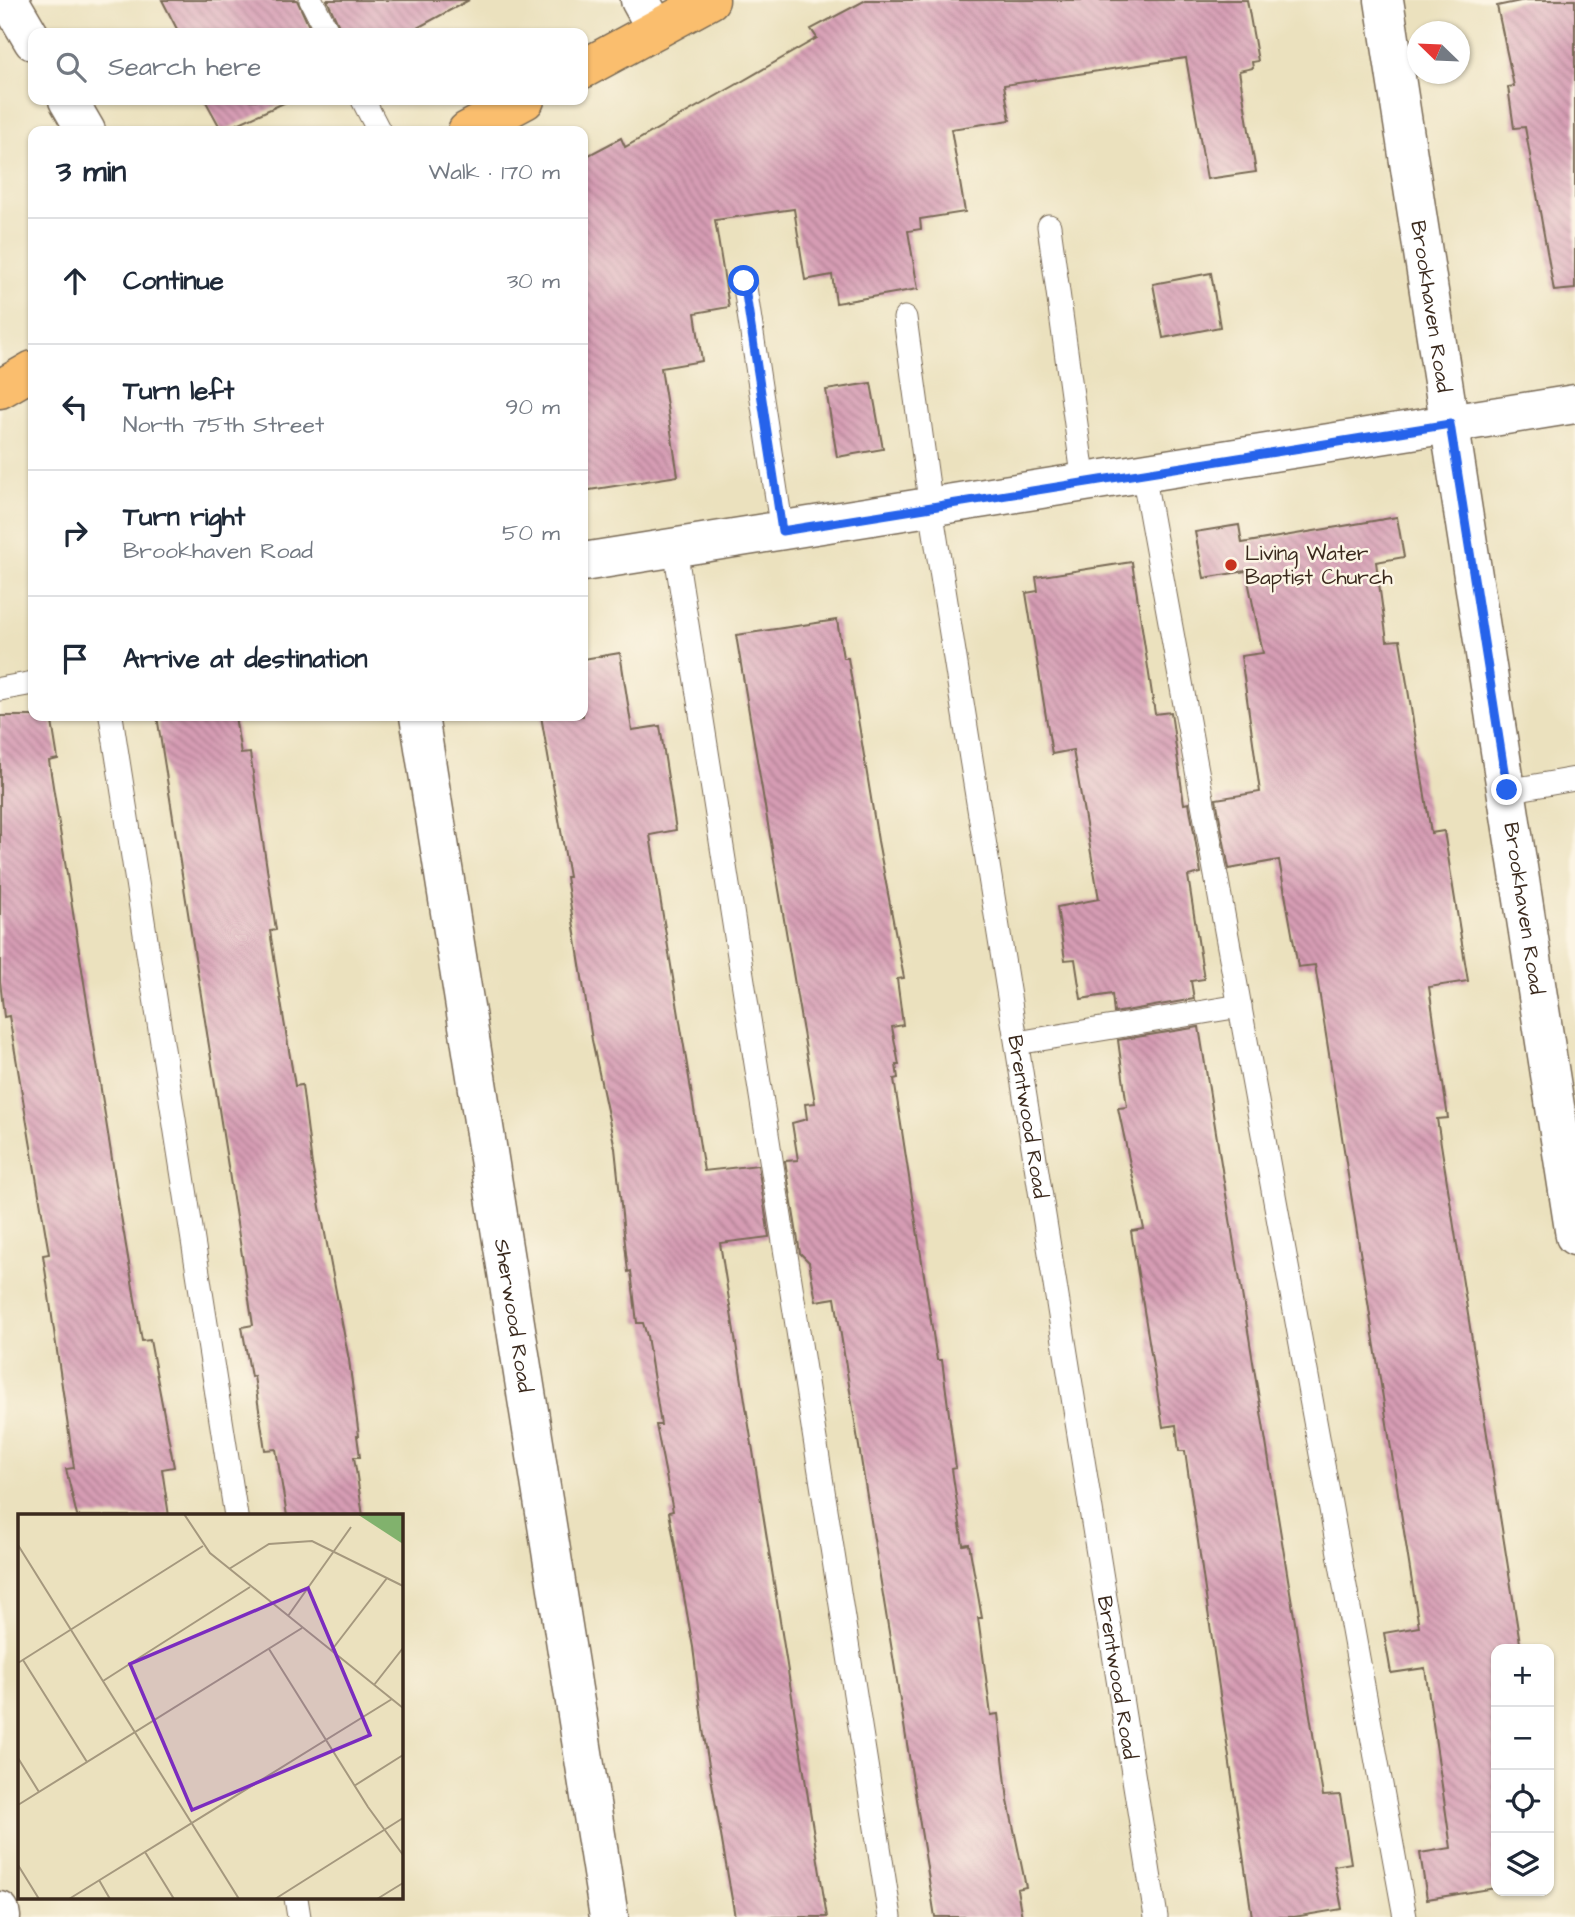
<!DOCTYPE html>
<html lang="en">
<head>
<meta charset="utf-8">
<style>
	:root { --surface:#fff; --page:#f2f2f3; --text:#1f2937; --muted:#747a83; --line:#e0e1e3 }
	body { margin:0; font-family:"Architects Daughter",sans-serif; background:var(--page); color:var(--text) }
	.controls { position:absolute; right:21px; bottom:21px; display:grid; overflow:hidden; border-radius:14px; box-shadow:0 2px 5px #0004 }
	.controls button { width:63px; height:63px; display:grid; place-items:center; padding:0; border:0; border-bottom:2px solid var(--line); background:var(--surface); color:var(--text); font:35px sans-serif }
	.compass { position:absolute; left:1407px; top:21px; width:63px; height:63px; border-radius:50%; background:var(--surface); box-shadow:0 2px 5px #0004; rotate:293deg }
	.stop { position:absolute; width:21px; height:21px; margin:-16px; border:5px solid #2563eb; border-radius:50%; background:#fff }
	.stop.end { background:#2563eb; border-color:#fff; box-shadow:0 2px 7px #0008 }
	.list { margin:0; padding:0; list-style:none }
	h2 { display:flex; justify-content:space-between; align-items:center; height:91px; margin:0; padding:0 28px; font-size:30px }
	h2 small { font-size:23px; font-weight:400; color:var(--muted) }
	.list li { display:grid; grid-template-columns:46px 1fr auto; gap:21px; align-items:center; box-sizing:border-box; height:126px; padding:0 28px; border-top:2px solid var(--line) }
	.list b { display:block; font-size:26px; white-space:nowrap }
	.list p { margin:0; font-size:23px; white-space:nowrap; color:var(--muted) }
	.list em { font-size:23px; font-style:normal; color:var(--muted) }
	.icon { flex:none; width:38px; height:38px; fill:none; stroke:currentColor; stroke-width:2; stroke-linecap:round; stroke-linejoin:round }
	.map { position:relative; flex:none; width:1575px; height:1917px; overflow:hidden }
	.search { position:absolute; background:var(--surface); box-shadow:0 2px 5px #0004; left:28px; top:28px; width:560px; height:77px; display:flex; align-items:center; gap:18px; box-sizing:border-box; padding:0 24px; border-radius:14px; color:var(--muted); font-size:26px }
	.panel { position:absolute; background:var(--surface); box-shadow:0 2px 5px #0004; left:28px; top:126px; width:560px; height:595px; border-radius:14px }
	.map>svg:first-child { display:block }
	.building { fill:url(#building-back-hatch) }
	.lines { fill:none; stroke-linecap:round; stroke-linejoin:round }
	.service-casing { stroke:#796a56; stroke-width:25 }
	.minor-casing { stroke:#796a56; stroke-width:41 }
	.primary-casing { stroke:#796a56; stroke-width:41 }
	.service { stroke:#fff; stroke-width:23 }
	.minor { stroke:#fff; stroke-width:38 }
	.primary { stroke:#fabe6e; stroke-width:38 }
	.route { stroke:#2563eb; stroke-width:9 }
	.poi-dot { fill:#c8321e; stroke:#fcf5e5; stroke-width:2.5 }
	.labels { text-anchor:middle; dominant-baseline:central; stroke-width:5; stroke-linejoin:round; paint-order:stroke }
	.street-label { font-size:21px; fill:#3b2a1e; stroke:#fcf5e5 }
	.poi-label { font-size:21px; fill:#3b2a1e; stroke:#fcf5e5; text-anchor:start }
	.inset-road { fill:none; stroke:#a5987e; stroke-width:2 }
	.view { fill:#7b2cbf; fill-opacity:0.15; stroke:#7b2cbf; stroke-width:3.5 }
	.inset-edge { fill:none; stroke:#3b2a1e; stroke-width:3.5 }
</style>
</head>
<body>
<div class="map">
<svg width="1575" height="1917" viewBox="0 0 1575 1917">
	<defs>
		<pattern id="building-back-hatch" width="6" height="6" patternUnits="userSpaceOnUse" patternTransform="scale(1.75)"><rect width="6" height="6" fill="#d69cb4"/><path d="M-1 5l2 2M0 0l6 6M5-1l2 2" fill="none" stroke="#af7f92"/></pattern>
	</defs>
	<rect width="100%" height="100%" fill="#fcf5e5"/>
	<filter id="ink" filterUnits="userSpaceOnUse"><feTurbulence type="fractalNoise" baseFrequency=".0143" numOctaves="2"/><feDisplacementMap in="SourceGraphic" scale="14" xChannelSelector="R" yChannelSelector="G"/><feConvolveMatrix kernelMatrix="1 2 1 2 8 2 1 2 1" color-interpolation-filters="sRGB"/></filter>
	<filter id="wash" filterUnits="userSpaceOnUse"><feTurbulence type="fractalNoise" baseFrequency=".00686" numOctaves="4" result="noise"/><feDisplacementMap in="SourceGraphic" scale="28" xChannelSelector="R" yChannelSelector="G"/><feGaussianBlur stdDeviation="1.57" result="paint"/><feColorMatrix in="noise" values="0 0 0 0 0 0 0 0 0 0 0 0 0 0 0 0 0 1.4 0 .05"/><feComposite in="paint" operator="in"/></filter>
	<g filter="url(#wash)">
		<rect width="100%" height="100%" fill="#ebe1be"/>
		<g id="blocks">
			<!-- building -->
			<path class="building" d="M162,0H297L312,33H175L178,31Z
				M327,0H469L408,33H342Z
				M866,0H1247L1258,61L1252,62L1253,68L1239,71L1256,172L1207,179L1186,58L1004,85L1010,120L951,129L965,212L920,219L921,229L908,231L918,289L836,303L832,275L805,280L794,209L715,220L729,307L695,313L702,361L661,368L678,476L583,491V158L621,138L625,147L734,86L817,38L811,29Z
				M1525,0H1575V289L1554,291L1525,127L1514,128L1508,87L1514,86L1497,6Z
				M205,100H286V102L222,131Z
				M1211,273L1220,327L1163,338L1153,284Z
				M871,383L883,449L837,457L826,390Z
				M1397,517L1404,557L1376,562L1387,641L1400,640L1431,833L1444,831L1468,981L1429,987L1448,1118L1437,1119L1521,1649H1496V1888L1427,1899L1420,1853L1451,1848L1425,1668L1391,1673L1384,1633L1419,1627L1315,965L1298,967L1279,860L1229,869L1216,799L1260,792L1241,656L1263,653L1246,571L1204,578L1195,532L1239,525L1242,543Z
				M1132,562L1155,714L1171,712L1184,804L1189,803L1201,873L1188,876L1204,979L1191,981L1194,999L1114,1013L1112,994L1081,999L1075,959L1065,960L1057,907L1099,899L1073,750L1052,754L1026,593L1038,591L1036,577Z
				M837,620L843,658H848L878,841L904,978L897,979L903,1025L892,1027L899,1065H896L898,1078L894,1079L937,1360H942L956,1468L952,1469L963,1545L969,1544L982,1618H978L991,1715L998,1714L1008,1801L1026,1887L1017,1889L1022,1917H935L835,1298L816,1301L809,1262L800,1253L785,1161L798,1160L792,1123L807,1119L805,1104L815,1103L736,635Z
				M620,653L632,730L660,726L676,830L650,835L704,1171L758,1165L769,1237L720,1243L827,1917H735L704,1736L693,1647L669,1512L673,1511L656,1425H661L647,1336L643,1323H637L631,1271L628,1272L615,1148L592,1040L566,877H569L541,716H583V659Z
				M0,716H51L58,759L49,761L121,1216L142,1341L150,1340L174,1467L162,1469L169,1516H77L66,1469L74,1468L43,1255L49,1254L9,1016L4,1017L0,981Z
				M157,716H235L241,754L250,753L276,930L270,931L284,1021L295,1086L302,1085L312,1165L349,1360L359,1436H357L360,1457H354L363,1516H287L276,1449L265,1450L254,1376L251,1377L242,1327L253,1325Z
				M1199,1027L1323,1796L1340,1795L1351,1863L1334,1866L1342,1909L1294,1917H1252L1185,1451H1179L1176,1425L1163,1427L1131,1231L1144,1229L1118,1108L1127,1107L1118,1040Z"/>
		</g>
	</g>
	<g filter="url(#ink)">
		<use href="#blocks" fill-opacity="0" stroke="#796a56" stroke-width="2"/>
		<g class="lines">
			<!-- service casing -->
			<g class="service-casing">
				<g id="service">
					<path d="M311,0L328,33"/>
					<path d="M363,100L379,131"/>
					<path d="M1049,226L1084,483"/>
					<path d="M744,281L782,531"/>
					<path id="s1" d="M905,318L931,508L1156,1917"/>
					<path d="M1143,473L1405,1917"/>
					<path d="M675,548L890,1917"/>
					<path d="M0,689L33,683"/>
					<path d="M111,716L236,1516"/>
					<path d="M1507,791L1575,779"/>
					<path d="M1017,1043L1240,1006"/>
					<path d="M296,1898L299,1917"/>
				</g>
			</g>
			<!-- minor casing -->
			<g class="minor-casing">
				<g id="minor">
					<path d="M9,0L33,41"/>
					<path d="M640,0L656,29"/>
					<path id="s2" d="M1384,0L1575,1236"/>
					<path d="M68,100L86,131"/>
					<path d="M583,562L1575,404"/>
					<path id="s3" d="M419,716L609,1917"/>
					<path d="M0,1911L1,1917"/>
				</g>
			</g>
			<!-- primary casing -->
			<g class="primary-casing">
				<path id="primary" d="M583,69L710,0
					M467,131L525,100
					M0,389L33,370"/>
			</g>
			<!-- service -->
			<use href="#service" class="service"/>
			<!-- minor -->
			<use href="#minor" class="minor"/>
			<!-- primary -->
			<use href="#primary" class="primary"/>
		</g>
	</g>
	<g class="lines" filter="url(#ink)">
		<!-- route -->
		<path class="route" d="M744,281L782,531L1450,424L1507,790"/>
	</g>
	<!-- markers -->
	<circle class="poi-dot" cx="1231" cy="565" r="7"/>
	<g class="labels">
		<!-- street labels -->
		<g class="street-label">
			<text stroke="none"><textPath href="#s2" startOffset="310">Brookhaven Road</textPath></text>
			<text stroke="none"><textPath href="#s2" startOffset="919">Brookhaven Road</textPath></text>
			<text stroke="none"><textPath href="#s1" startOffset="808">Brentwood Road</textPath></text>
			<text stroke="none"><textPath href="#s3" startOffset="607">Sherwood Road</textPath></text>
			<text stroke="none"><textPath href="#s1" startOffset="1376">Brentwood Road</textPath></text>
		</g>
		<!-- poi labels -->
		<g class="poi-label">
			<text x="1245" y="553">Living Water<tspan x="1245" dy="24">Baptist Church</tspan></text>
		</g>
	</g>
	<!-- overview -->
	<g transform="translate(18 1514)">
		<rect width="385" height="385" fill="#ebe1be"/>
		<path d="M385,0V30L339,0Z" fill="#81b26d"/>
		<path class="inset-road" d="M166,0L192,39L385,194M0,31L221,385M211,55L251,30L294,27L385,72M270,102L333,13M251,135L350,293L385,341M313,137L369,64M5,146L69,248M0,149L185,32M85,167L232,73M356,171L385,134M0,244L21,278M336,272L385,241M0,291L284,114M127,338L156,385M0,351L21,385M81,366L92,385M51,385L374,185M257,385L385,304M359,385L385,369"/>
		<path class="view" d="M290,74L352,221L174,296L112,150Z"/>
		<rect width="385" height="385" class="inset-edge"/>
	</g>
</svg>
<div class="controls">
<button>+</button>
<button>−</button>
<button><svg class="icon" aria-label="locate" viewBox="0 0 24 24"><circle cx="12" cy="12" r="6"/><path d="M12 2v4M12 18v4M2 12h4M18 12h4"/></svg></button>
<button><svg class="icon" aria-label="layers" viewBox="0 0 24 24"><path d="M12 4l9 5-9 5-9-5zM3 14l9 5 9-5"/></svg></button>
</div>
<svg class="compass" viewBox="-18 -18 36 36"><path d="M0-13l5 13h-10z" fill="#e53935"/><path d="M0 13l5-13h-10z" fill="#747a83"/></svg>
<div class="stop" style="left:744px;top:281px"></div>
<div class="stop end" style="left:1507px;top:790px"></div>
<div class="search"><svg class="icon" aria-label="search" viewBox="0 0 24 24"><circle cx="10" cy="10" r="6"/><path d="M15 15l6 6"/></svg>Search here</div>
<section class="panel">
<h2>3 min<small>Walk · 170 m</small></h2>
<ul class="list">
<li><svg class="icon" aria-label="ahead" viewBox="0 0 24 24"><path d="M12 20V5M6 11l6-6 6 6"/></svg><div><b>Continue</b></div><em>30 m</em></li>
<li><svg class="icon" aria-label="left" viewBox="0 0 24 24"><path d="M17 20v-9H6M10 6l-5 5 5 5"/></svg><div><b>Turn left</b><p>North 75th Street</p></div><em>90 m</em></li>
<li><svg class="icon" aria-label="right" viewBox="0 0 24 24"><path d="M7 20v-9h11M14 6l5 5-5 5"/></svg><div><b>Turn right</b><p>Brookhaven Road</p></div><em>50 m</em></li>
<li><svg class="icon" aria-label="arrive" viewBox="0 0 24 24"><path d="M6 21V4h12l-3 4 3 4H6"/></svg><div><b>Arrive at destination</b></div></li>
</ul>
</section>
</div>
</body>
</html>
